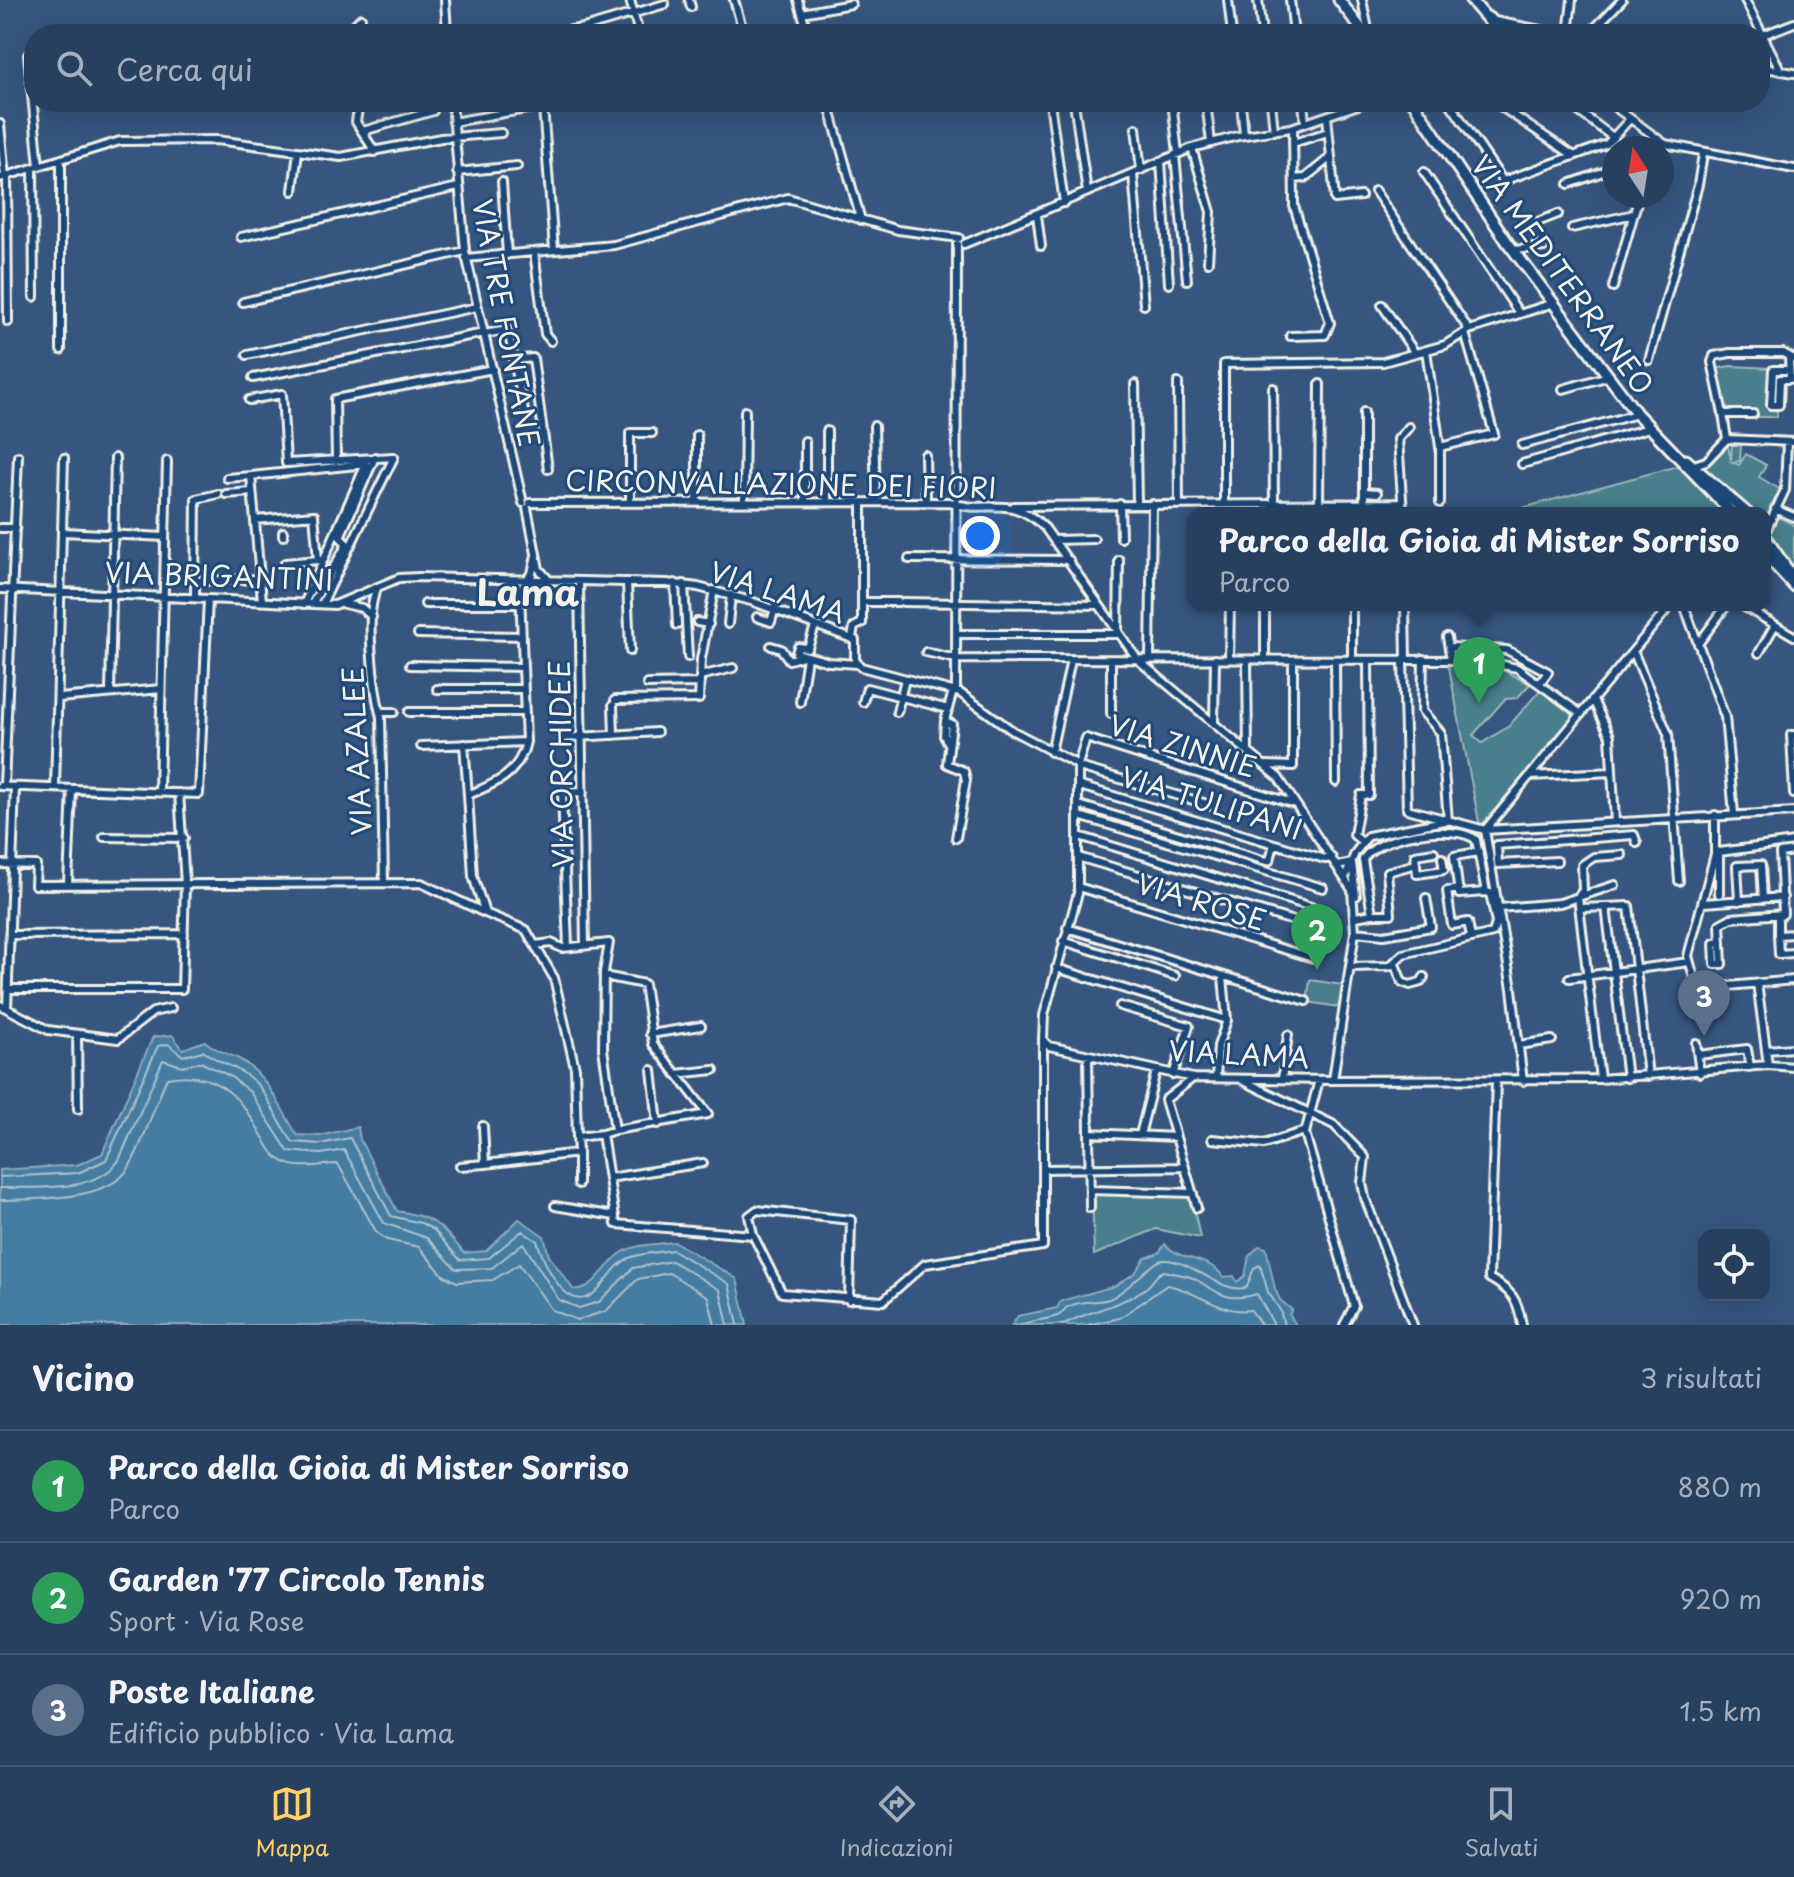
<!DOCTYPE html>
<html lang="it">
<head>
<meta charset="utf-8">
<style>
	:root { --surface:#28405f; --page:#304765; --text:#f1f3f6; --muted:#a5afbd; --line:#445974; --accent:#ffd166 }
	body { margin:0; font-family:"Playpen Sans",sans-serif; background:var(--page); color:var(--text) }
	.controls { position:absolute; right:24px; bottom:24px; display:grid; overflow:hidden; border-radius:16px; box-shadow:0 8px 32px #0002 }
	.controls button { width:72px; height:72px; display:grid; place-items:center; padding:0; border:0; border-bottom:2px solid var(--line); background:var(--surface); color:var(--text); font:40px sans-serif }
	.compass { position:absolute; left:1602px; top:136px; width:72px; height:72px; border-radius:50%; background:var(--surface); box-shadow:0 8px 32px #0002; rotate:348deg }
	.you { position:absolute; left:980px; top:536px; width:28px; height:28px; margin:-20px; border:6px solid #fff; border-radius:50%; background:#1a73e8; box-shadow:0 0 0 12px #1a73e833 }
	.badge { display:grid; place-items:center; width:52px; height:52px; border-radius:50%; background:var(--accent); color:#fff; font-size:26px; font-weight:700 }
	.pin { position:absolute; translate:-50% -66px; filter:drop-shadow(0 2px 4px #0008) }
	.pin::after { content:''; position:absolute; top:42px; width:28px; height:24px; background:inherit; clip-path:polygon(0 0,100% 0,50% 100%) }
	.popup { position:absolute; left:1187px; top:507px; width:584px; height:104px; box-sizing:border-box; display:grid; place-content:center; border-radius:16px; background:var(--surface); filter:drop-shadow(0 2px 6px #0005); font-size:26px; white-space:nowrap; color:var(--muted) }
	.popup b { font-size:30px; color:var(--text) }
	.popup::after { content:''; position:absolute; left:50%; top:100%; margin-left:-16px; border:16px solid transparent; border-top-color:var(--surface) }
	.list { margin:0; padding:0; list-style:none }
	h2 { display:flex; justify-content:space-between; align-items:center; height:104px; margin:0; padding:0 32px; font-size:34px }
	h2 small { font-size:26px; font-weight:400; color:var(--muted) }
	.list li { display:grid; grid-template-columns:52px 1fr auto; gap:24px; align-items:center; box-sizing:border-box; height:112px; padding:0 32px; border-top:2px solid var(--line) }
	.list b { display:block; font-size:30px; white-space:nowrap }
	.list p { margin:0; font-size:26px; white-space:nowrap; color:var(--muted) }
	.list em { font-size:26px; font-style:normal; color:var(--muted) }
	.icon { flex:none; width:44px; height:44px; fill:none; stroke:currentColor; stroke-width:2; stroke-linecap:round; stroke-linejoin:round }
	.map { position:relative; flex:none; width:1794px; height:1325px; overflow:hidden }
	.search { position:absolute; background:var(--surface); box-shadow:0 8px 32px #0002; left:24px; right:24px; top:24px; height:88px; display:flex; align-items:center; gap:20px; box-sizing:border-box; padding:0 28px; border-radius:32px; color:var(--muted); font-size:30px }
	.sheet { height:440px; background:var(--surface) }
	nav { display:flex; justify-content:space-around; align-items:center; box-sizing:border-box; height:112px; border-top:2px solid var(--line); background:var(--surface); font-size:22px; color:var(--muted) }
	nav a { display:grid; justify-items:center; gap:4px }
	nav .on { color:var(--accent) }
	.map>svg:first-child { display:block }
	.green { fill:#4a7e8c; stroke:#9fb8ba; stroke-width:2 }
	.water { fill:#447ba1; stroke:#8aaabd; stroke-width:2 }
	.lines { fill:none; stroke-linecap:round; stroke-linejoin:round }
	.shore { stroke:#aec2cc; stroke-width:2 }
	.minor-casing { stroke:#f4f1e8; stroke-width:12 }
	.major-casing { stroke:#f4f1e8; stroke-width:15 }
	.minor { stroke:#1f4a7a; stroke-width:6 }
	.major { stroke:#1f4a7a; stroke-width:9 }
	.labels { text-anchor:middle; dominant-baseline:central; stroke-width:6; stroke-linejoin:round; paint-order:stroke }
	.street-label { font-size:28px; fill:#f4f1e8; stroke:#1f4a7a }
	.district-label { font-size:36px; font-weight:bold; fill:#f4f1e8; stroke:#1f4a7a }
</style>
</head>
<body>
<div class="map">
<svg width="1794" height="1325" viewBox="0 0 1794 1325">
	<rect width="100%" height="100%" fill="#36567f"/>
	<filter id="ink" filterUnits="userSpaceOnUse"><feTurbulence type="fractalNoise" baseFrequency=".0125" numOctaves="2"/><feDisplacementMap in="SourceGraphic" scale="16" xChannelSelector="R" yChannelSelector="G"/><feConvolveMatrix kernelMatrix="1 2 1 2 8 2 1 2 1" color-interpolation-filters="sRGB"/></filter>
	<g filter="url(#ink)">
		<!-- green -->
		<path class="green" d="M1730,366L1771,368L1769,406L1777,407V417H1758L1756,409L1725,413L1715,369Z
			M1732,445H1741L1740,461L1732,462L1739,465L1746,454L1766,465L1759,477L1781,490L1765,519V513H1750L1705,471L1707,465L1728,446L1731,460Z
			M1681,465L1729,513H1504Z
			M1776,516L1794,525V573L1768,533Z
			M1448,663L1503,670L1530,684L1517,698L1505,699L1473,735L1482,743L1509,726L1540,690L1574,716L1480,827Z
			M1310,980L1343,985L1339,1007L1307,1002Z
			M1092,1189H1190L1200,1238L1156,1229L1094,1255Z"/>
		<!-- water -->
		<path class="water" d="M172,1035L183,1049L205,1041C217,1052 226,1052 239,1059C268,1075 281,1109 297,1135L320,1136L358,1127L360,1140L397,1211C435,1217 440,1225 464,1253L486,1251L519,1219L544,1236L549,1256L573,1289C594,1293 606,1262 623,1252C636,1244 660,1244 675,1242L737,1279L747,1325H0V1170L77,1165L102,1154L153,1037Z
			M1165,1244C1181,1263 1211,1256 1223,1277L1234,1276L1237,1282L1245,1276L1249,1256L1259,1246L1266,1248L1275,1289L1280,1300L1292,1310L1289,1314L1296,1325H1012L1018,1316L1057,1308L1061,1301L1115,1286L1135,1273L1145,1258L1159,1253Z"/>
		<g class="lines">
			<!-- shore -->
			<path class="shore" d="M0,1177L78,1173L106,1160L158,1046L168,1044L183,1056L203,1051C220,1064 240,1067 256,1083C272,1100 278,1125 293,1142L320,1144L350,1138L391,1216L421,1223L434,1230L460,1260L489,1258L522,1231L537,1241C543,1260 565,1315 593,1294C606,1284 614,1265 629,1258C641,1253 660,1252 673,1250L729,1284L738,1325
				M0,1188C34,1187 98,1193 119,1160L163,1060L182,1066L200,1062L230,1076L250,1092L288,1151L321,1154L344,1150L384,1223L427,1238L456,1269L492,1268L523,1243L559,1300L579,1308L599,1302L633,1268L672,1261L720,1290L728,1325
				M0,1200C34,1199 108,1201 128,1169C145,1141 153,1107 167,1078C213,1069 238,1093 260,1132C266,1142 271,1155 282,1161C299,1171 320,1164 338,1164L377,1233L387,1240L419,1247L443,1275L457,1282L493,1280L519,1264L552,1310L577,1320L606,1311L638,1279L669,1273L708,1297L715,1325
				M1021,1325C1033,1320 1046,1320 1057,1316C1061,1315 1063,1311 1066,1308C1078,1300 1096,1303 1109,1299C1128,1292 1151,1261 1163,1260C1190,1258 1225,1297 1247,1287L1254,1268L1260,1265L1268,1292L1280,1310L1284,1325
				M1062,1325C1090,1310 1119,1307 1146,1288C1154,1282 1155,1274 1164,1271C1174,1274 1188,1274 1197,1280C1221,1295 1228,1302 1257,1294L1274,1325
				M1087,1325L1120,1318L1167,1285C1197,1290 1217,1314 1251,1310L1261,1325"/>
			<!-- minor casing -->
			<g class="minor-casing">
				<path id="minor" d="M445,0L447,34
					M630,0L639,34
					M689,0L691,7
					M734,0L744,34
					M798,0L808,34
					M1228,0L1232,34
					M1258,0L1262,34
					M1290,0L1294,34
					M1362,0L1369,34
					M1745,0L1781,71
					M802,13L851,4
					M1488,16L1495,21L1562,34
					M1497,23L1511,34
					M358,34L354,25L361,18
					M546,34L584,28L665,4
					M1568,34L1572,0
					M1589,34L1622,0
					M1763,35L1794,23
					M28,55L39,166
					M1760,67L1794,73
					M359,102L356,122L375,152
					M452,102L465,251L523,503
					M828,102L861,220
					M1050,102L1064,203
					M1074,102L1087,192
					M1172,102L1178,153
					M1206,102L1211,143
					M1241,102L1244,135
					M1271,102L1274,131
					M1303,102L1305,123
					M1449,102L1503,181L1607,144L1630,119
					M1494,102L1574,156
					M1566,102L1614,138
					M1608,102L1665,144L1794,169
					M543,107L554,250
					M1327,116L1335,199L1361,196
					M453,122L566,102
					M0,124L5,177
					M1136,128L1141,170
					M363,131L433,111
					M1293,143L1328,132
					M1192,148L1211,212L1208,262
					M1175,155L1187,280
					M61,159V350
					M1161,161L1169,284
					M33,168L34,297
					M457,172L517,166
					M1424,172L1519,313
					M1133,174L1144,305
					M7,176L8,322
					M0,178L120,141L217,140L341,157L441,138L501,133
					M1294,179L1305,178L1331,157
					M502,182L507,255
					M1569,184L1614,168
					M293,191L298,151
					M1375,191L1469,330
					M1037,215L1041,246
					M1572,228L1634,214
					M241,237L458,187
					M964,244L1192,148L1238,136L1291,128L1367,102
					M1514,250L1544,247L1535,223L1558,214
					M534,252L545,334L551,341
					M466,258L614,245L788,198L898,230L959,238
					M1613,287L1639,196
					M243,302L465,251
					M1382,305L1415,353
					M484,334L508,330L524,411
					M1290,336L1325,335L1330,323L1294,206L1293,128
					M1426,350L1440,447V503
					M247,355L477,307
					M514,360L533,358L548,469
					M1649,360L1698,185L1703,154
					M1789,370H1773L1771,405H1779L1780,379H1790L1789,358
					M253,378L484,333
					M1178,383L1179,504
					M1135,384L1137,504
					M1273,388L1274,504
					M1563,389L1609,376
					M249,400L282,394L286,463L394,457L322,604
					M1723,414L1712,362L1714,356L1730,353H1783L1794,359
					M874,426L876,501
					M827,431V501
					M1727,439L1723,414H1753
					M805,441V502
					M1522,445L1637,414
					M1440,447L1494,434L1465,333
					M925,455L926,501
					M336,461L335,399L493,369
					M1522,464L1649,428
					M1694,465L1706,461L1727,439L1794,442
					M227,478L251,476
					M1364,492L1377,493
					M226,494L252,492
					M630,501V433H652
					M697,501V435
					M744,501L745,411
					M530,503L950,502C986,516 1008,491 1045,528L1138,660L1278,777L1352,890L1355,932L1333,1080L1600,1079L1768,1065L1794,1067
					M1120,504L1121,538
					M1224,504V364L1383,362L1445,345L1469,330L1554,303
					M1319,504L1320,384
					M1364,504V412
					M1014,506L1402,503
					M527,508L539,569L548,579
					M1775,509L1794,517
					M1403,513L1398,439L1409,427
					M255,520L314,515L318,560L322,562
					M0,528H16
					M63,532L165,537
					M283,532V536
					M1765,533L1785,490L1787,442
					M1054,540L1094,539
					M909,559L1069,560
					M285,563L318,560
					M530,575L520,591L526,742C519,774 497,783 468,795L473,876L485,913L526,930L554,978L575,1068L577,1137L602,1134L616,1224L753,1235L782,1293L883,1301L925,1264L1043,1246V1040
					M531,578L536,555
					M196,581L260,579
					M579,582L585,945
					M627,582L630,651
					M675,583L677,625
					M684,584L688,657
					M0,589L335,605L399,578L419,577L667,583L698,587L751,601L855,640V660L861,667L960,693L1013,731L1078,765V893L1044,1015L1043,1040L1049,1046L1193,1078L1333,1080
					M377,589C364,611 374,691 381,717L384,883
					M195,598L196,499L218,494
					M262,601L251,476L366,464L304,604
					M862,602H898
					M903,602L1099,605
					M312,604L347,544L340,537L375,457
					M344,604L362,608L372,617
					M425,604H520
					M1265,605V660
					M1405,605L1406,660
					M1684,605L1725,717L1734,814
					M1741,605L1794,636
					M757,617L771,622L775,608
					M697,622L709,624
					M728,624L731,595
					M815,626L808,648L798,647L796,653L829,662L857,664
					M418,634L522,636
					M956,634H1118L1119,560
					M1447,637L1451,660
					M852,638L854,627L862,623V502
					M1698,644L1727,605
					M771,646L781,649L789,660L803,656
					M1449,647L1507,650L1548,672L1540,683
					M1633,651L1668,734L1679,881
					M926,652L956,659L1480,660L1517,668L1581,714
					M1759,653L1775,625
					M1229,659L1230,605
					M1423,659L1422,711L1441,733L1448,821
					M1111,660V714
					M1150,660L1152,504
					M1247,660L1248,751
					M1335,660L1336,782
					M1352,660V605
					M1403,660L1407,809L1485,830L1794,812
					M410,665L523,667
					M700,676L733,668
					M647,684L700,683
					M437,689H524
					M110,692L115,458
					M956,692L957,244
					M59,698L161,689
					M615,700L699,699L701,659L714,590
					M1593,700L1610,736L1615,822
					M800,702L807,657
					M863,702L867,688L948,709L953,691
					M613,705L614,735
					M948,709L945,721L952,724L947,764L964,771L966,780L956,838
					M380,712H394
					M409,712H525
					M897,712L905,679
					M945,721L944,736L949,744
					M1214,721L1215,659
					M1794,735H1791L1794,794
					M562,738L657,732
					M464,744L468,795
					M421,746L526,742
					M1051,752L1071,660
					M1078,765L1086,738L1295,804
					M1267,765L1293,766V660
					M1079,767L1214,806
					M1530,776L1612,772
					M0,786L199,794L208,599
					M4,786L18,456
					M1080,786L1325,859L1332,858
					M55,788L64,458
					M159,792L167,461
					M1079,805L1266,861L1270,860L1274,844
					M1715,815V854L1688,956L1694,977L1703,984L1717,987L1794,980
					M1079,816L1323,888
					M1079,836L1318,909
					M104,837L184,838
					M1362,842L1354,835L1361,795H1369L1368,660
					M1479,852L1454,856L1459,894L1486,892
					M1078,857L1317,928
					M1557,861L1498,864L1497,845L1634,835L1637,843
					M0,864L36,865L35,885L421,883L485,913
					M1416,864L1417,874L1444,870L1442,858
					M1337,866L1352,863L1356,896
					M1345,878L1355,853L1368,836L1444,821
					M68,884L72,789
					M1078,887L1313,958
					M1459,889L1447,891L1452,925L1468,922L1471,937
					M1719,894V852L1794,842
					M1739,901L1737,866L1761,865L1763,899
					M1704,903L1783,897
					M1606,907L1627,1078
					M1499,908L1560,903L1615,885
					M1582,908L1629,906L1648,1076
					M1372,914H1391L1387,872L1416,864L1415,855L1434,852
					M1067,928L1306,1001
					M1355,932L1384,935L1431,927L1426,898
					M1794,934L1778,935L1779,954L1794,953
					M10,935L184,934
					M1778,935V918L1783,914L1780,853L1794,851
					M1063,941L1175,976
					M1721,942L1714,943L1715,964H1722
					M535,945L551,943L562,948L609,943L604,972L603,1049L615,1130L602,1134
					M568,947L562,793L583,792
					M1395,964L1402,982L1410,985L1421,982L1424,977
					M1722,964L1720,924L1731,918L1783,914
					M1350,967L1390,966L1403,954L1493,933L1496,923L1490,893L1486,892L1476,840C1457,822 1373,836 1363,860L1372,914L1356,917
					M1056,968L1227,1020
					M604,976L644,984L653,1044L708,1114L615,1130
					M1569,978L1689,962
					M1757,983L1768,1065
					M8,989H182L185,884L179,793
					M0,1005L48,1030L118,1039L153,1012L171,1008
					M1120,1006L1189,1026L1173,1075
					M7,1008L15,787
					M77,1034L78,1109
					M650,1034L701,1026
					M1696,1043L1700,1073
					M1519,1045L1552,1040
					M1766,1050L1794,1048
					M1088,1055L1090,1208
					M1698,1055L1747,1049L1750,1067
					M652,1070L658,1124
					M676,1074L714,1070
					M1193,1078L1165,1100L1197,1208
					M1216,1078L1218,1046L1227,1020L1223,977
					M1282,1079L1288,1035
					M1600,1079L1578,897L1583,890L1582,865L1594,857L1622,855
					M1242,1080L1334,1125L1365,1157L1362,1183L1365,1198L1413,1325
					M1319,1080L1305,1133L1354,1306L1344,1325
					M1496,1081L1489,1278C1512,1291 1518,1299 1522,1325
					M1523,1081L1512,989L1485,830L1671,605
					M483,1126L485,1164L578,1153L577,1137
					M1089,1133L1176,1137
					M1140,1135L1156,1071
					M1212,1139L1264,1144L1305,1131
					M578,1153V1184
					M460,1166L485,1164
					M1043,1169L1185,1167
					M609,1178L703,1163
					M1090,1190L1193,1193
					M555,1206L615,1216
					M753,1235L749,1216L757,1210L851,1220L849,1300"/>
			</g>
			<!-- major casing -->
			<g class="major-casing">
				<path id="major" d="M1339,0L1365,34
					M1471,0L1489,21L1495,34
					M1413,102L1508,243L1637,414L1732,513
					M1686,460L1747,513
					M1765,537L1794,579
					M1765,554L1794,586"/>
			</g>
			<!-- minor -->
			<use href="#minor" class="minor"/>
			<!-- major -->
			<use href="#major" class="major"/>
		</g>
	</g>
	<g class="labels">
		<!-- street labels -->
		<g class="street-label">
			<text transform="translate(1563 274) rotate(54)">VIA MEDITERRANEO</text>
			<text transform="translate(507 323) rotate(79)">VIA TRE FONTANE</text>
			<text transform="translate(781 483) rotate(1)">CIRCONVALLAZIONE DEI FIORI</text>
			<text transform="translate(219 575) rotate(2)">VIA BRIGANTINI</text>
			<text transform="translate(778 591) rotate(18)">VIA LAMA</text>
			<text transform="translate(1183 745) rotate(17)">VIA ZINNIE</text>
			<text transform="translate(356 751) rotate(-93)">VIA AZALEE</text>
			<text transform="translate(560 764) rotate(-91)">VIA ORCHIDEE</text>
			<text transform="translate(1212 802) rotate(17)">VIA TULIPANI</text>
			<text transform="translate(1202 901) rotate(17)">VIA ROSE</text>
			<text transform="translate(1239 1053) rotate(3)">VIA LAMA</text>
		</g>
		<!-- district labels -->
		<g class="district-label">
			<text x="528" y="591">Lama</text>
		</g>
	</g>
</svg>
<div class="controls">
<button><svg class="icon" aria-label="locate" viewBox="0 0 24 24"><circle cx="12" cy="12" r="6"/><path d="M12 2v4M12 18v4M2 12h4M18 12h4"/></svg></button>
</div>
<svg class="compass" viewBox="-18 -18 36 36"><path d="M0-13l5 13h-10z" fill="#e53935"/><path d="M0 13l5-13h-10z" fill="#a5afbd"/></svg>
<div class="you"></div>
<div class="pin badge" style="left:1479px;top:703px;background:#2e9e5b">1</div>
<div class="popup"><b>Parco della Gioia di Mister Sorriso</b>Parco</div>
<div class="pin badge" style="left:1317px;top:970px;background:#2e9e5b">2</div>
<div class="pin badge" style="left:1704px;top:1036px;background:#5c6f8a">3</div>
<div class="search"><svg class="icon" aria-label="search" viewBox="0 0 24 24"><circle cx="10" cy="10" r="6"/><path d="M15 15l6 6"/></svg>Cerca qui</div>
</div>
<section class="sheet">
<h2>Vicino<small>3 risultati</small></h2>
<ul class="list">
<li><span class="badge" style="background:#2e9e5b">1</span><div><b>Parco della Gioia di Mister Sorriso</b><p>Parco</p></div><em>880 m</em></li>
<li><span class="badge" style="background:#2e9e5b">2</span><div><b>Garden '77 Circolo Tennis</b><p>Sport · Via Rose</p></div><em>920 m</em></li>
<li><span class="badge" style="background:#5c6f8a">3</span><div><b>Poste Italiane</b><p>Edificio pubblico · Via Lama</p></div><em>1.5 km</em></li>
</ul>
</section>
<nav>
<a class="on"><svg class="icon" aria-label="map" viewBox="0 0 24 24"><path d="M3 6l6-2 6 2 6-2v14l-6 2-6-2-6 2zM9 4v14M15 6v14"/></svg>Mappa</a>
<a><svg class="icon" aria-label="directions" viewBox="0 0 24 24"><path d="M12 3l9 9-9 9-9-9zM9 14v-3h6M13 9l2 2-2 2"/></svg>Indicazioni</a>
<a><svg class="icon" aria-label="saved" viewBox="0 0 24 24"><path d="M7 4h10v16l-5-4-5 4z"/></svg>Salvati</a>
</nav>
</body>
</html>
